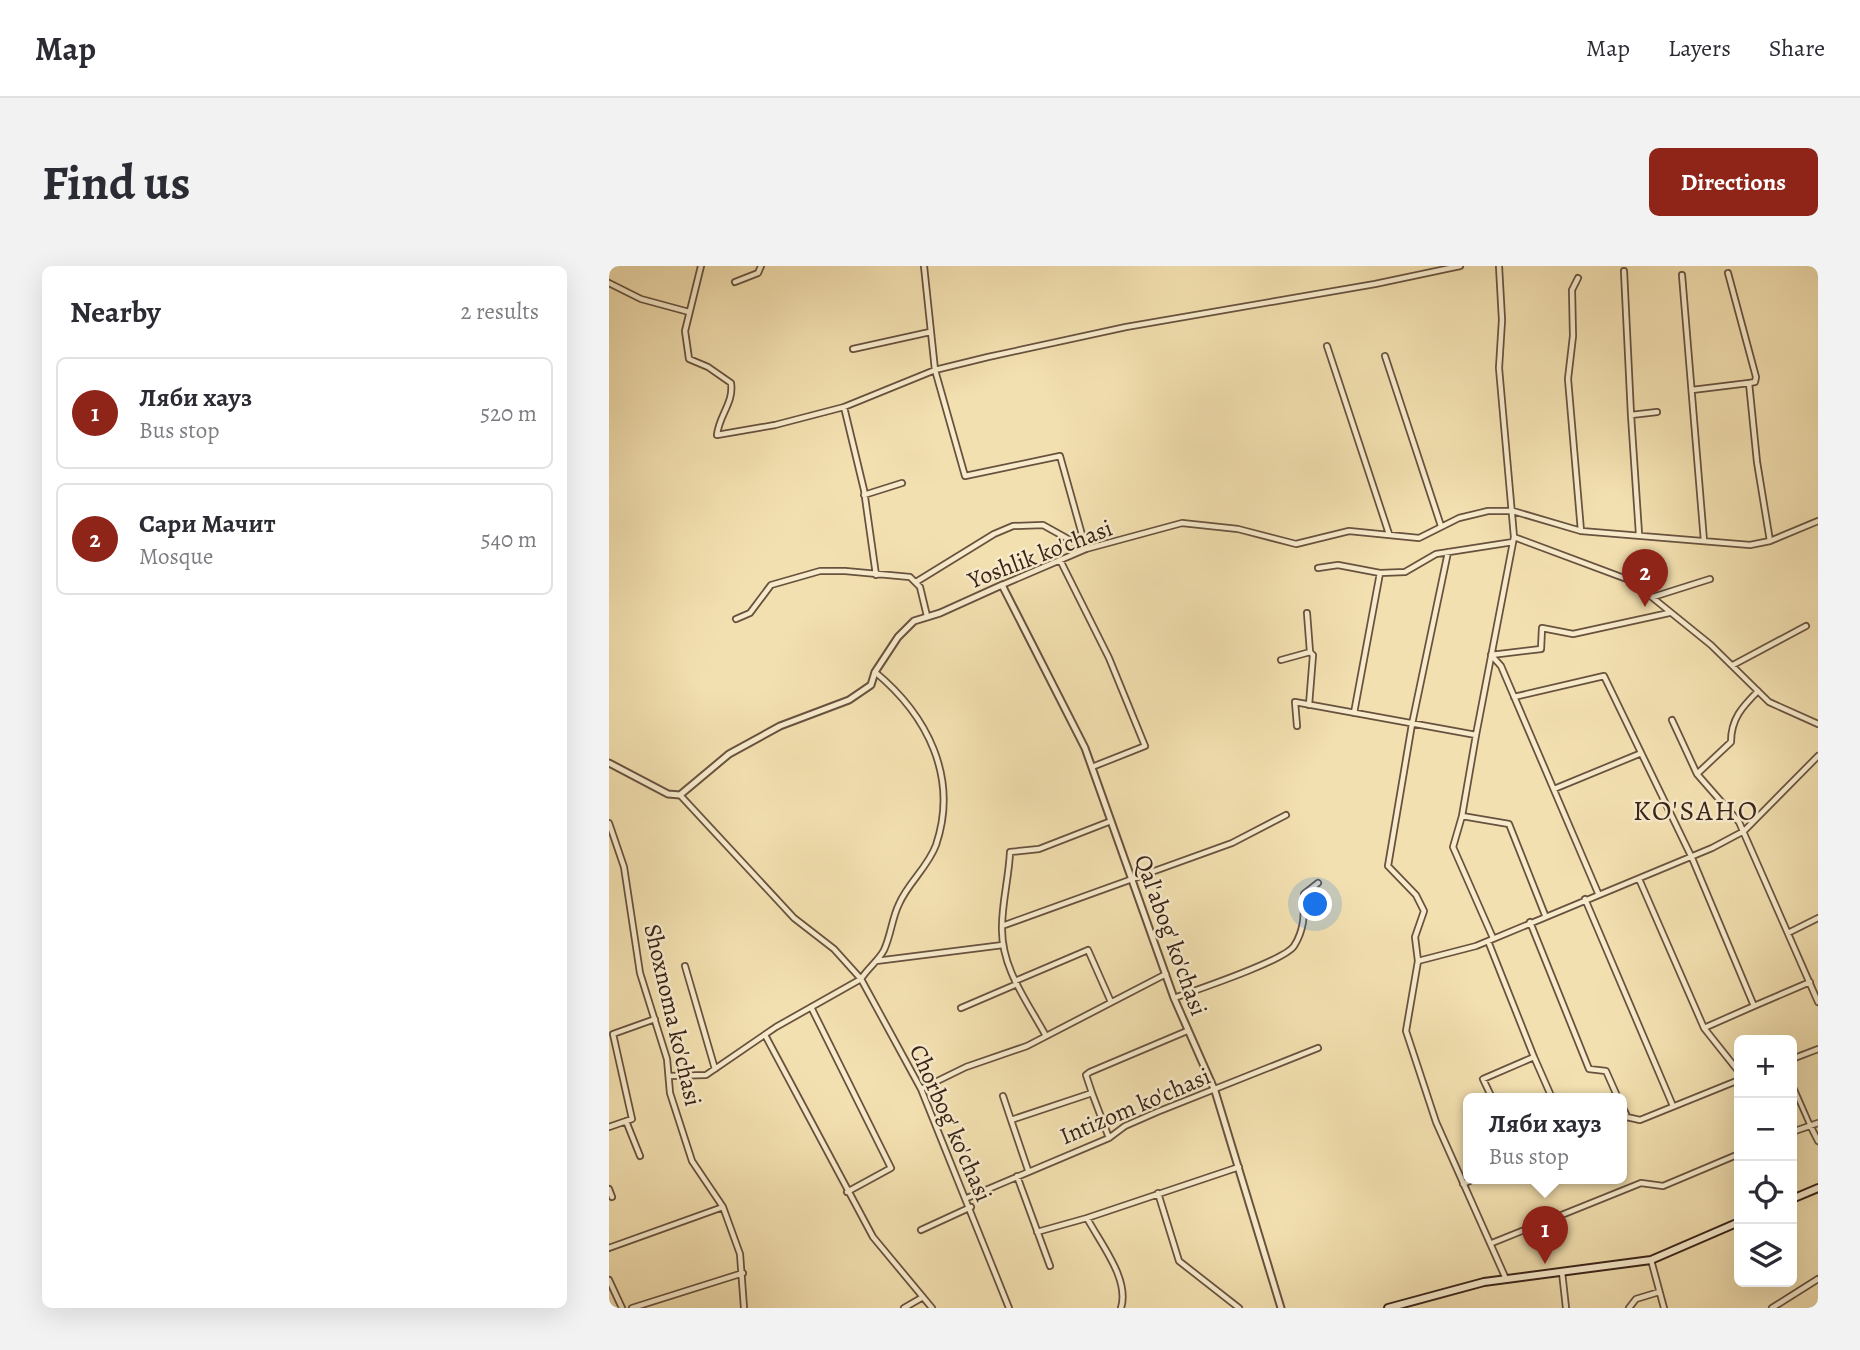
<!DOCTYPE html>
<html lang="en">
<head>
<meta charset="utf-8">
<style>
	:root { --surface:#fff; --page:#f2f2f3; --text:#2b2b33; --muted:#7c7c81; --line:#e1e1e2; --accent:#8f2418 }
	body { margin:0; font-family:Alegreya,serif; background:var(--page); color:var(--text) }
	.controls { position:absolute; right:21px; bottom:21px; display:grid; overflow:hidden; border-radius:10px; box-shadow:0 7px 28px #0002 }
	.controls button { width:63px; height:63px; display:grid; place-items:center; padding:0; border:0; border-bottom:2px solid var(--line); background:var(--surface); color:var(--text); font:35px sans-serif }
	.you { position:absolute; left:707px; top:639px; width:24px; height:24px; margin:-18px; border:5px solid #fff; border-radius:50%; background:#1a73e8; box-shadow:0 0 0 10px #1a73e833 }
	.badge { display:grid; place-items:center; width:46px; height:46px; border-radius:50%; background:var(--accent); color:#fff; font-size:23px; font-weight:700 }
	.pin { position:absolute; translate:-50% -58px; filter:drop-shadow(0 2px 4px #0008) }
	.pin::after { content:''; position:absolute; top:37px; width:24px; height:21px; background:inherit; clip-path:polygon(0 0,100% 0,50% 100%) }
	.popup { position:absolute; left:854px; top:827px; width:164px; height:91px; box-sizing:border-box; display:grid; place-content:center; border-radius:10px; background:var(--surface); filter:drop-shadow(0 2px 5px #0005); font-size:23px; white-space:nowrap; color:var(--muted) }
	.popup b { font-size:26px; color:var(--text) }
	.popup::after { content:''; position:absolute; left:50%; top:100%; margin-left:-14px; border:14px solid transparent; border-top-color:var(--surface) }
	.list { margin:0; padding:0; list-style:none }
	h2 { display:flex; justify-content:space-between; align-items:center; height:91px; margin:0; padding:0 28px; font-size:30px }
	h2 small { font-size:23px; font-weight:400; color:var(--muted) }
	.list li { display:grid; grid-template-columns:46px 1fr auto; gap:21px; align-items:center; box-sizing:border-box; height:112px; margin:0 14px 14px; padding:0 14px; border:2px solid var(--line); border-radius:10px }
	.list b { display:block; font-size:26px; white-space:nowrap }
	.list p { margin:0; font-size:23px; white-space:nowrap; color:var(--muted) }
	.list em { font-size:23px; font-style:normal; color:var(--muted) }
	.icon { flex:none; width:38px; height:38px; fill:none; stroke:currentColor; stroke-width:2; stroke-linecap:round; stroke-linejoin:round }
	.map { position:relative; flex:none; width:1209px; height:1042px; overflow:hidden; border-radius:10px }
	header { display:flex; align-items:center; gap:42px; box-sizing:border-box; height:98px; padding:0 35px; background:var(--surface); border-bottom:2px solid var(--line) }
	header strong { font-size:33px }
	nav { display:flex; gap:38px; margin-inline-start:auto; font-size:24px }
	.intro { display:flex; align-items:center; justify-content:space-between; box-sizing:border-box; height:168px; padding:0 42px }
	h1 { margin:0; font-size:49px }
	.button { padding:18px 32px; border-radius:10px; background:var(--accent); color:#fff; font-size:24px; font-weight:700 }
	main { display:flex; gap:42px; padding:0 42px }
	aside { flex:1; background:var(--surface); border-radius:10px; box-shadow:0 7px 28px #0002 }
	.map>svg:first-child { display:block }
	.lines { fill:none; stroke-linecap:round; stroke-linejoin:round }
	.pedestrian-casing { stroke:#68523f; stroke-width:7 }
	.minor-casing { stroke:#68523f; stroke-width:8 }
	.tertiary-casing { stroke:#68523f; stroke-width:9 }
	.secondary-casing { stroke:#3a2319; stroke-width:10 }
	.pedestrian { stroke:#f7ebcc; stroke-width:3.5 }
	.minor { stroke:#f7ebcc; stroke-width:4.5 }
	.tertiary { stroke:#f7ebcc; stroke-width:5 }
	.secondary { stroke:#f7ebcc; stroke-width:6 }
	.labels { text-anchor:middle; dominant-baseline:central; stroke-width:5; stroke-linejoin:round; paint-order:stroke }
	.street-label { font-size:24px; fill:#3a2319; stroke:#f7ebcc }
	.quarter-label { font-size:28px; letter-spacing:2px; fill:#3a2319; stroke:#f7ebcc }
</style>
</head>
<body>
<header>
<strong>Map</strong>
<nav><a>Map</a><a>Layers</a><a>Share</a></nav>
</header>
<div class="intro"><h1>Find us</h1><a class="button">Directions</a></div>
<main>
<aside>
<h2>Nearby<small>2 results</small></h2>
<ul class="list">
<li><span class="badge">1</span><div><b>Ляби хауз</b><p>Bus stop</p></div><em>520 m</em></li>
<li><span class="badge">2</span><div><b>Сари Мачит</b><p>Mosque</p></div><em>540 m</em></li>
</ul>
</aside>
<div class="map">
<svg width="1209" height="1042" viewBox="0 0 1209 1042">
	<rect width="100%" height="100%" fill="#f3e0b0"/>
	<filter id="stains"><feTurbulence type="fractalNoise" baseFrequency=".00286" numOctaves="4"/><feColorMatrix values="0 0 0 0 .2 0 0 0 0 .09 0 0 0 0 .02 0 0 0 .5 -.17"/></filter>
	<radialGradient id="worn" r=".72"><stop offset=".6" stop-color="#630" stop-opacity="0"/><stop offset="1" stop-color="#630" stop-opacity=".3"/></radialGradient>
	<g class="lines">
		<!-- pedestrian casing -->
		<g class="pedestrian-casing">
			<path id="pedestrian" d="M1183,818L1201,859"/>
		</g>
		<!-- minor casing -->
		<g class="minor-casing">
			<path id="minor" d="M92,0L76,65L80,93L99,101L122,117C125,137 110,149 108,169L166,159L235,141L326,104L379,91L517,61L766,18L851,0
				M1015,5L1022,149
				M1119,7L1147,111L1146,116L1140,117
				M1073,9L1095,275
				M969,12L963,24L964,70L959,113L972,265
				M126,16L149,7L152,0
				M0,17L32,33L80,46
				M718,80L780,268
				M244,83L321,66
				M776,90L832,260
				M1083,124L1140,117L1148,196L1161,275
				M235,141L255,224L267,309
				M255,229L293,217
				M1030,268L1022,149L1048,146
				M905,271L1023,315L1102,379L1160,436L1209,458
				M839,286L803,458L779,600L807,629L815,645L806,671L809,695L797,765L827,856L897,1013
				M451,294L500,392L536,480L483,501
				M709,302L729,299L771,307L745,447
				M771,307L796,306L827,288L904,276
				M307,316L385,268L404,260L434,259L477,283L451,190L356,210L326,104L315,0
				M393,319L477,283L573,257L629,263L687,278L740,265L810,272L850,252L879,245H904L972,265L1141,279L1161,275L1209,255
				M1044,331L1101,313
				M698,347L701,386
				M127,353L141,347L162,319L211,305H236L301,311L311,321L318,350
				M882,389L932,383L933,362L964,368L1060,347
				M883,390L892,400L989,627
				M672,394L701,386L704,389L700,439
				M1124,399L1197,360
				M266,406C318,449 350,511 327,579C319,601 299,617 290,638C283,652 282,669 275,684C270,694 258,703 252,713L312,823L400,1042
				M1149,425C1133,441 1122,453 1122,476L1088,508L1130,556L1209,736
				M905,431L995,410L1083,592L1145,740L1201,716
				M1063,454L1088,508
				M688,460L686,436L867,469L905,271L890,102L893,54L890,0
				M867,469L853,550L900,558L936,649
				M945,523L1030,488
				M853,550L844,581L884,672
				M0,557L15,601L31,707L58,793L61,827L83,895L114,941L131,988L135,1042
				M1030,613L1095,762L1130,806
				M976,633L1064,840
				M921,656L980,803L997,805L1009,832
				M393,660L623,577L677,549
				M1179,667L1209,652
				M879,675L925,791
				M267,695L394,679
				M809,695L867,680L1103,582L1135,565L1209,490
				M76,700L106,803
				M406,715L479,684L502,736
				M565,732C587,724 675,695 685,680C696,663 695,647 695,628L709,617
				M202,741L282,902L238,926
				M352,742L408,718
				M1095,762L1145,740
				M156,769L264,971L323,1042
				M437,770C418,735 392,702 393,661C393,636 400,611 401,586L430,583L502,555
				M1183,793L1209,783
				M60,810L97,809L167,761L252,713L225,683L185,652L71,529
				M312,823L357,801L418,780L557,708
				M483,827L477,809L481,806L578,765
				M394,830L402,854
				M883,832L874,813L925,791L943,832
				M1013,840L1017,848
				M1013,850L1031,854L1130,814
				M17,855L31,890
				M1201,859L1209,875
				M0,861L23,853L4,768L46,753
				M1183,866L1209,857
				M419,904L402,854L483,827L500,872
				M408,910L441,1000
				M854,918L867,912
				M0,923L3,931
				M549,927L570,995L630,1042
				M358,932L500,872L516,860L548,846L709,782
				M478,952C491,977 521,1013 512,1042
				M312,964L362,941
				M428,966L478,952L630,901
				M883,977L1032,917L1054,920L1130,888
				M0,982L114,941
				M1042,994L1055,1042
				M953,1006L957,1042
				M0,1014L13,1042
				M23,1042L134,1007
				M295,1042L314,1031
				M1020,1042L1027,1033L1050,1026
				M1163,1042L1209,1013"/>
		</g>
		<!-- tertiary casing -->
		<g class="tertiary-casing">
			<path id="tertiary" d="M0,497L59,528L71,529L120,488L171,460L240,434L262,419L266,406L289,371L305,355L331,347L393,319L476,482L565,732L606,825L672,1042"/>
		</g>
		<!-- secondary casing -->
		<g class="secondary-casing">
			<path id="secondary" d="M1183,933L1209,922
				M779,1042L875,1016L1042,994L1130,956"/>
		</g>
		<!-- pedestrian -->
		<use href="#pedestrian" class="pedestrian"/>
		<!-- minor -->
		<use href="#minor" class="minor"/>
		<!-- tertiary -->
		<use href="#tertiary" class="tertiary"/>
		<!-- secondary -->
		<use href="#secondary" class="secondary"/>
	</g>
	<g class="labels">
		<!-- street labels -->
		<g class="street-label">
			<text transform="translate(431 288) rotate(-21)">Yoshlik ko'chasi</text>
			<text transform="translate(562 669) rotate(70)">Qal'abog' ko'chasi</text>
			<text transform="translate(64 749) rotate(77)">Shoxnoma ko'chasi</text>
			<text transform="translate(526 840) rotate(-23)">Intizom ko'chasi</text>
			<text transform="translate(342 857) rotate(66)">Сhorbog' ko'chasi</text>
		</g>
		<!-- quarter labels -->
		<g class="quarter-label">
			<text x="1087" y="545">KO'SAHO</text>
		</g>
	</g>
	<rect width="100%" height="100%" filter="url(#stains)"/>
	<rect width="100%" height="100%" fill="url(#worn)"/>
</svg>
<div class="controls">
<button>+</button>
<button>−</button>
<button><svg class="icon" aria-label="locate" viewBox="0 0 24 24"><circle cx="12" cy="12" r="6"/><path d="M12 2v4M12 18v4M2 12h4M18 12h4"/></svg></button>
<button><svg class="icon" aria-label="layers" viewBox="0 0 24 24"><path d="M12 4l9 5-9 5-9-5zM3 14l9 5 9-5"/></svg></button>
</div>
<div class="you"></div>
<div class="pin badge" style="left:936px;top:998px">1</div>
<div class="popup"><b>Ляби хауз</b>Bus stop</div>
<div class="pin badge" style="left:1036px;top:341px">2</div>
</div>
</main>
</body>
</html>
